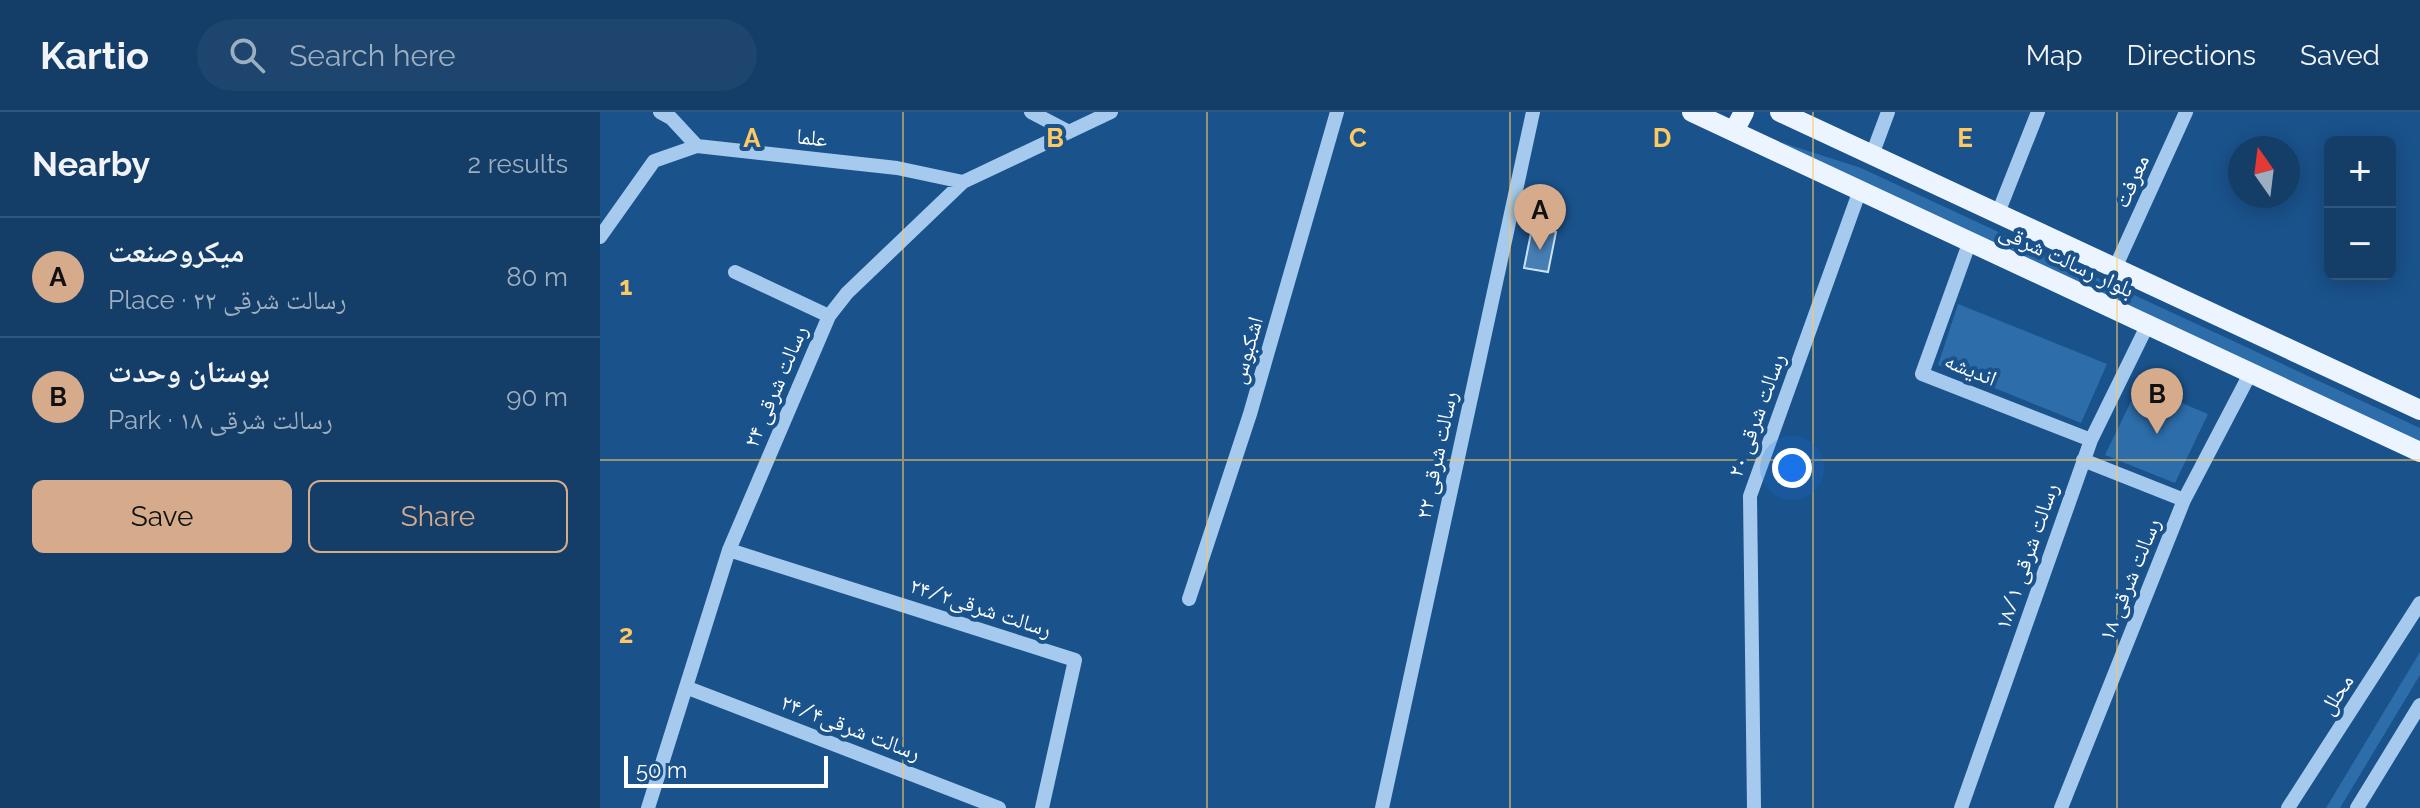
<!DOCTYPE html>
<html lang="en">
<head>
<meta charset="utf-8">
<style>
	:root { --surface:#143e68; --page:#1d456e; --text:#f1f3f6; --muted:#9daec0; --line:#33577c; --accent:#d6ab8b }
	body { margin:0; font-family:Raleway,"Noto Naskh Arabic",sans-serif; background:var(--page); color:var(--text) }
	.controls { position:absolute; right:24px; top:24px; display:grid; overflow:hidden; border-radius:12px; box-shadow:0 4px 20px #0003 }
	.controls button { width:72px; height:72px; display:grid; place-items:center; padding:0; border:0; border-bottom:2px solid var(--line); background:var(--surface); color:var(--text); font:40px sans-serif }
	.compass { position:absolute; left:1628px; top:24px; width:72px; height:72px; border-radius:50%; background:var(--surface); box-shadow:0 4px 20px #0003; rotate:346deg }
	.scale { position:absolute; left:24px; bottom:20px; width:204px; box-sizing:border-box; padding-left:8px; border:4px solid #fff; border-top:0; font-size:22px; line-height:28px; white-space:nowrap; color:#fff; -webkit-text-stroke:6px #1a528b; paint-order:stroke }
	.you { position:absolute; left:1192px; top:356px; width:28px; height:28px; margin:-20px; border:6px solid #fff; border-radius:50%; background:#1a73e8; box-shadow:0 0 0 12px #1a73e833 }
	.badge { display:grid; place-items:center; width:52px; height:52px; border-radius:50%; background:var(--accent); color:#111; font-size:26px; font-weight:700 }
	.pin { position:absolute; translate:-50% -66px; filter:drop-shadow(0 2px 4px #0008) }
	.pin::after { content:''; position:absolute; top:42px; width:28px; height:24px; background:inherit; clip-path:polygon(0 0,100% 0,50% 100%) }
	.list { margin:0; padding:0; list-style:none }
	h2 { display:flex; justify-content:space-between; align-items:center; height:104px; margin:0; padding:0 32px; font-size:34px }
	h2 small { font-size:26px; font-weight:400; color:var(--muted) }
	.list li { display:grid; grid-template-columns:52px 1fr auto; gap:24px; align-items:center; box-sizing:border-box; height:120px; padding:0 32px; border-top:2px solid var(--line) }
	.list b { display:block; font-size:30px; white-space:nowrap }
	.list p { margin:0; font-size:26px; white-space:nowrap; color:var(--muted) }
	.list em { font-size:26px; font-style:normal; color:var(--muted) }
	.actions { display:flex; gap:16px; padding:24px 32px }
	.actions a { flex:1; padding:18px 0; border:2px solid var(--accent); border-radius:12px; text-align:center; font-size:28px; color:var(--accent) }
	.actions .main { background:var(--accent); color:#111 }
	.icon { flex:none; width:44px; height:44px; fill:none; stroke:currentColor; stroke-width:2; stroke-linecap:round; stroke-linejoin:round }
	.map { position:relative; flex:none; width:1820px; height:696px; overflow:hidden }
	header { display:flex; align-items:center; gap:48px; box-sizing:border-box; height:112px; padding:0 40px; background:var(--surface); border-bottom:2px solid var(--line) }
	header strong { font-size:38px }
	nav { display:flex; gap:44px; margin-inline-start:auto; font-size:28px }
	.search { width:560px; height:72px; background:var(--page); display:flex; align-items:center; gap:20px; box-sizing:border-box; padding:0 28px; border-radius:44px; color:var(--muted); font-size:30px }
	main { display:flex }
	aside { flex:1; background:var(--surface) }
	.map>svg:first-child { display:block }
	.green { fill:#2d6da9 }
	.building { fill:#477fb5; stroke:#cae3fa; stroke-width:2 }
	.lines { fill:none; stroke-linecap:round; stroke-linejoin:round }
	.minor { stroke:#a5caed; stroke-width:14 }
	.major { stroke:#ebf4ff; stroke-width:20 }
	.grid { fill:none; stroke:#ffc861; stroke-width:2; stroke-opacity:0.55 }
	.labels { text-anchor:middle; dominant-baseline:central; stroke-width:8; stroke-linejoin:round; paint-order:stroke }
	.street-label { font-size:22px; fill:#fff; stroke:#1a528b }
	.grid-label { font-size:26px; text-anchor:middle; font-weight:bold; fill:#ffc861; stroke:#1a528b; stroke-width:8; stroke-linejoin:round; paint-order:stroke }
</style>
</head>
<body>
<header>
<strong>Kartio</strong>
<div class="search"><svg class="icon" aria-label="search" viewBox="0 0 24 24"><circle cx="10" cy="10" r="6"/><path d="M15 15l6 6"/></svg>Search here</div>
<nav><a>Map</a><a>Directions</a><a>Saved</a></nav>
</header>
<main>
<aside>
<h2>Nearby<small>2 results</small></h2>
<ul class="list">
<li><span class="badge">A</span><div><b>میکروصنعت</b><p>Place · رسالت شرقی ۲۲</p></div><em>80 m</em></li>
<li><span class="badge">B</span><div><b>بوستان وحدت</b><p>Park · رسالت شرقی ۱۸</p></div><em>90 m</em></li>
</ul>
<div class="actions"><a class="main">Save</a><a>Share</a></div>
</aside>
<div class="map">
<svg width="1820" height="696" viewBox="0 0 1820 696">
	<rect width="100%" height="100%" fill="#1a528b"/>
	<!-- green -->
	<path class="green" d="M1171,27L1261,56L1820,316V329Z
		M1358,192L1507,252L1481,311L1338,253Z
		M1539,273L1608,302L1575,371L1505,343Z
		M1820,540V563L1740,696H1726Z"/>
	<!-- building -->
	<path class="building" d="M938,115L956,120L948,160L924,156L931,121Z"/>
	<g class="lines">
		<!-- minor -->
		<path class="minor" d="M60,0L71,6L97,34
			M431,0L469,20
			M1272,43L1288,0
			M1398,101L1438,0
			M0,125L54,49L97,34L297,56L363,70
			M1370,129L1322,262L1491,328
			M1515,156L1586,0
			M135,160L229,204
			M1483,348L1584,388
			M129,438L475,548L442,696
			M589,487L650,302L737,0
			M88,576L399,696
			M48,696L129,438L229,204L247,181L363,70L511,0
			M782,696L933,0
			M1154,696L1150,384L1260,78
			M1361,696L1491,328L1548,212
			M1461,696L1584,388L1651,260
			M1688,696L1820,491
			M1757,696L1820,593"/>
		<!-- major -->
		<path class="major" d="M1092,0L1820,340
			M1180,0L1820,298
			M1134,19L1144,0"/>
	</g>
	<!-- grid -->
	<path class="grid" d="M303,0V696M607,0V696M910,0V696M1213,0V696M1517,0V696M0,348H1820"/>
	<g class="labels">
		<!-- street labels -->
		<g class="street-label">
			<text transform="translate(212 25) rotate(6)">علما</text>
			<text transform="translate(1531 69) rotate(-66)">معرفت</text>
			<text transform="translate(1467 148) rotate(25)">بلوار رسالت شرقی</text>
			<text transform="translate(646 238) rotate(-74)">اشکبوس</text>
			<text transform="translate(1371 257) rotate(22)">اندیشه</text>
			<text transform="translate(175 274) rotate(-67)">رسالت شرقی ۲۴</text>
			<text transform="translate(1156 303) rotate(-70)">رسالت شرقی ۲۰</text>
			<text transform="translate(836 343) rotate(-78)">رسالت شرقی ۲۲</text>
			<text transform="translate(1426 444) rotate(-71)">رسالت شرقی ۱۸/۱</text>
			<text transform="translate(1529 467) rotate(-68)">رسالت شرقی ۱۸</text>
			<text transform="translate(381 495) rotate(18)">رسالت شرقی۲۴/۲</text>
			<text transform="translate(1736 582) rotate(-57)">محلل</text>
			<text transform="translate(251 615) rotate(21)">رسالت شرقی۲۴/۴</text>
		</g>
	</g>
	<g class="grid-label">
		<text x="152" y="35">A</text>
		<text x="455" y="35">B</text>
		<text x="758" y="35">C</text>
		<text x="1062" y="35">D</text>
		<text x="1365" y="35">E</text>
		<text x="26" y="183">1</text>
		<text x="26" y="531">2</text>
	</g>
</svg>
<div class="controls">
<button>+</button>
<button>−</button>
</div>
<svg class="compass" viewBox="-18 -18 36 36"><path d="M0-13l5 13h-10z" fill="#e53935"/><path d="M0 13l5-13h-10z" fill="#9daec0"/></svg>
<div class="scale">50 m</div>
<div class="you"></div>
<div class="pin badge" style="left:940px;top:138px">A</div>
<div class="pin badge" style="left:1557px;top:322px">B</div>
</div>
</main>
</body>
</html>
